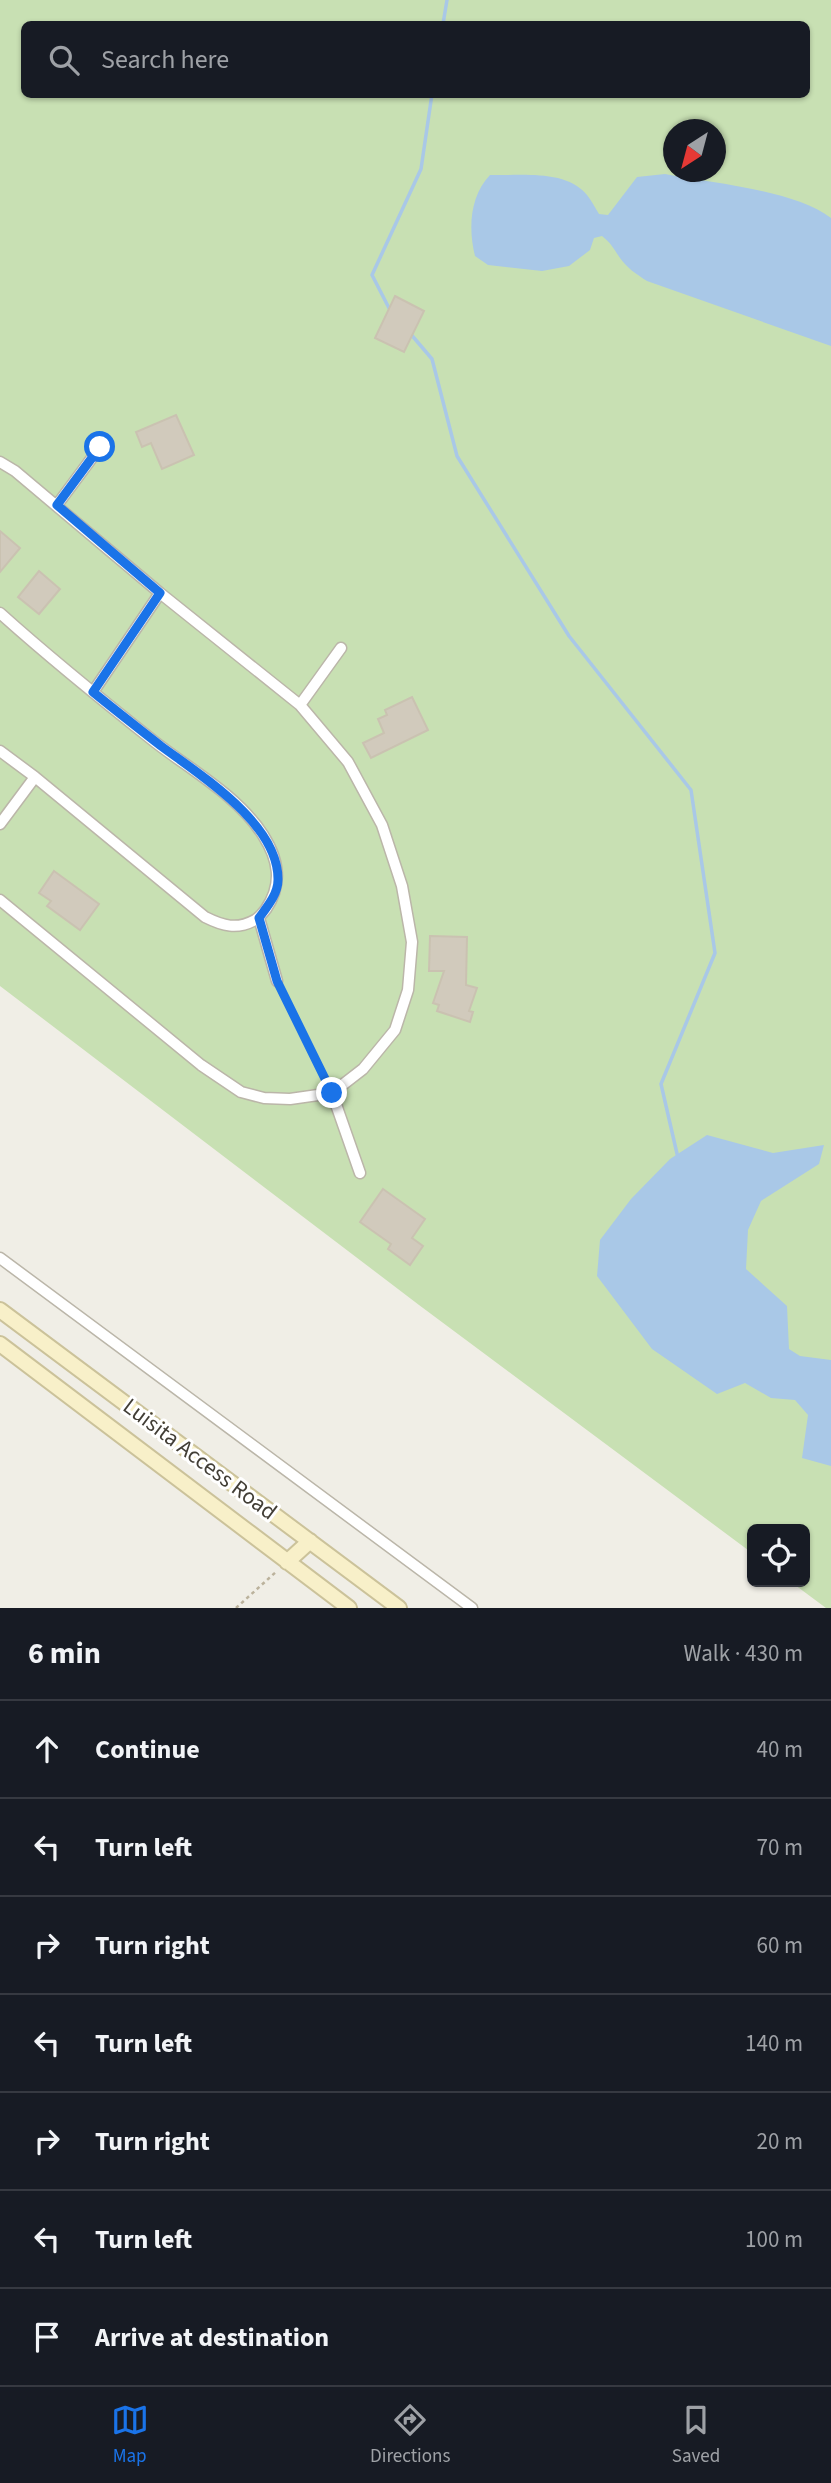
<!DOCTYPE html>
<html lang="en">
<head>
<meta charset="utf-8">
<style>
	:root { --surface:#171b24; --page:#242831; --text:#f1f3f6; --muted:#9ea1a6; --line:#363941; --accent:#1a73e8 }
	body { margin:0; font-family:"Source Sans 3",sans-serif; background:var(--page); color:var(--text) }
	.controls { position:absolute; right:21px; bottom:21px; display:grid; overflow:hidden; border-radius:10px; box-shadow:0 2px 5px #0004 }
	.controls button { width:63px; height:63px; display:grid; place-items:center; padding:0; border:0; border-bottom:2px solid var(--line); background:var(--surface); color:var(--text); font:35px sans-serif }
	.compass { position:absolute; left:663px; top:119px; width:63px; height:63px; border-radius:50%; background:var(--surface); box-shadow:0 2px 5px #0004; rotate:216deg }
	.stop { position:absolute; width:21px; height:21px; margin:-16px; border:5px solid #1a73e8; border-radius:50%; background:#fff }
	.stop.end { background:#1a73e8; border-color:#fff; box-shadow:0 2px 7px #0008 }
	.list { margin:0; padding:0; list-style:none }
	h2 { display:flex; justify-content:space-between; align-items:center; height:91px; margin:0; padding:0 28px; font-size:30px }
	h2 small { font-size:23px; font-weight:400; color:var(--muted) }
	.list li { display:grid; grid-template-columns:46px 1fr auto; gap:21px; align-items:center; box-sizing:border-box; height:98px; padding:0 28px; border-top:2px solid var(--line) }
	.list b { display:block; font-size:26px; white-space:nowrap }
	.list em { font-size:23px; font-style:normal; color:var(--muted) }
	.icon { flex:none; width:38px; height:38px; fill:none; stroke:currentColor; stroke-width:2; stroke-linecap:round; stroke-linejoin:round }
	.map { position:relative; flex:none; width:831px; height:1608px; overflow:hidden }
	.search { position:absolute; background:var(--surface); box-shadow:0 2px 5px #0004; left:21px; right:21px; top:21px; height:77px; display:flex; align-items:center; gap:18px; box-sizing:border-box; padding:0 24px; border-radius:10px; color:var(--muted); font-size:26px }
	.sheet { height:777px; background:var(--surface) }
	nav { display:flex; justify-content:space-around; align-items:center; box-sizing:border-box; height:98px; border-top:2px solid var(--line); background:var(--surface); font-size:19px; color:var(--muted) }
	nav a { display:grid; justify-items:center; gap:4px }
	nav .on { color:var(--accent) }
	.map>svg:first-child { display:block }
	.green { fill:#c8e0b3; fill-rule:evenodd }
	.water { fill:#a9c8e7 }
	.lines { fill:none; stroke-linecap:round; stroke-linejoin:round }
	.stream { stroke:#a9c8e7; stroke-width:3.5 }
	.building { fill:#d1cabc; stroke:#cac2b1; stroke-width:2 }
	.minor-casing { stroke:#bbb6a9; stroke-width:13 }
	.secondary-casing { stroke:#cbc29a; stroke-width:18 }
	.path { stroke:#bbb29c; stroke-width:2.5; stroke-dasharray:3.5 3.5; stroke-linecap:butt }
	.minor { stroke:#fff; stroke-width:10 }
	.secondary { stroke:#f8f0c9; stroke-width:14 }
	.route { stroke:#1a73e8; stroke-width:9 }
	.labels { text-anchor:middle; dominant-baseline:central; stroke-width:6; stroke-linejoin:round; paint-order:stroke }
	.street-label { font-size:23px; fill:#423e36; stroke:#fff }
</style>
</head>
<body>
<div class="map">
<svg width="831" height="1608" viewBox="0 0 831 1608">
	<rect width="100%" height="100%" fill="#f0eee6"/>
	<!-- green -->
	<path class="green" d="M0,0H831V1608H826L791,1582H805V1529H752V1553L419,1305L0,986ZM24,24H806V94H24ZM674,130H716V172H674Z"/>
	<!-- water -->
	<path class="water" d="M665,174C712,183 794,190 831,218V346L647,281C636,274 627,268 620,258C614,249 611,243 602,236L594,238L590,250L569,266L542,271L488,265L475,256C468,228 470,196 490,175C519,176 566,169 587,195C592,201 595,208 599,214L608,215L637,177Z
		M707,1135L773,1153L824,1145L819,1164L761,1201L748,1230L746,1269L787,1306L789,1349L800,1356L831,1360V1466L802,1458L808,1415L795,1400L771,1398L745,1383L717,1394L652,1349L597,1276L600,1240L631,1199L670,1159Z"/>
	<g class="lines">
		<!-- stream -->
		<path class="stream" d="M443,24L447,0
			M390,310L372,275L421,169L432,94
			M409,332L432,359L457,456L569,636L691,790L715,953L661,1084L678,1158"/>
	</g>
	<!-- building -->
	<path class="building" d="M395,296L424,311L404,352L375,338Z
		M176,415L194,455L162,469L151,443L142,447L136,432Z
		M0,531L20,548L0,572Z
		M39,571L60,589L39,614L18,597Z
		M412,697L428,730L371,758L363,743L384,733L378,719L387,715L385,710Z
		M54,871L99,904L80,930L47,906L51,901L39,893Z
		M430,936L467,937L466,985L477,988L469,1011L473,1012L470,1022L437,1011L439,1005L433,1003L444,971H429Z
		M383,1189L425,1219L412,1238L423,1246L410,1265L388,1249L391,1244L360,1222Z"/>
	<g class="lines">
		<!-- minor casing -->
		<g class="minor-casing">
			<path id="minor" d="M0,462L15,471L160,593L300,705L348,762L382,825L402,886L412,942L408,990L395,1030L363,1069L332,1093L290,1099L264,1098L241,1092L201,1065L0,900
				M57,505L100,447
				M0,613C50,658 102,700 155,742C191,770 238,796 263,835C279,860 283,884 266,909C262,914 260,917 255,920C237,930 223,926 205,917L35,777L0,751
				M93,692L160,593
				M300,705L341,648
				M0,824L35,777
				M259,918L277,981
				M332,1093L360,1173
				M0,1258L472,1608"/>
		</g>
		<!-- secondary casing -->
		<g class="secondary-casing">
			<path id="secondary" d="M0,1310L399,1608
				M0,1344L349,1608
				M287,1562L310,1541"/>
		</g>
		<!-- path -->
		<path class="path" d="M281,989L327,1084
			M236,1608L277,1571"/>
		<!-- minor -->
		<use href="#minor" class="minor"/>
		<!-- secondary -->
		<use href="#secondary" class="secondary"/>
	</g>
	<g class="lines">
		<!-- route -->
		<path class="route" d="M100,447L57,505L160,593L93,692C115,710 138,728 161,746C200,775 279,824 278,880C278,894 267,907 259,918L277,981L332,1093"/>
	</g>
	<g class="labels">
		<!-- street labels -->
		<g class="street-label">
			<text transform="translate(200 1459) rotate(37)">Luisita Access Road</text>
		</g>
	</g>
</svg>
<div class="controls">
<button><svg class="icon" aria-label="locate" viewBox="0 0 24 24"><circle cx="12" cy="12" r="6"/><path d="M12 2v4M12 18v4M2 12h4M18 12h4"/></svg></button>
</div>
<svg class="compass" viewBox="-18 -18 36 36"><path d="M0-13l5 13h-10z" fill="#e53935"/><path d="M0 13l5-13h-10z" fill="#9ea1a6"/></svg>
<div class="stop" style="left:100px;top:447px"></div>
<div class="stop end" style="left:332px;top:1093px"></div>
<div class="search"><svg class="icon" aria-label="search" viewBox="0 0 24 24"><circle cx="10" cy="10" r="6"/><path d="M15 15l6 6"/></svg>Search here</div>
</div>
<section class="sheet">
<h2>6 min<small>Walk · 430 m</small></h2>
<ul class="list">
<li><svg class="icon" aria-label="ahead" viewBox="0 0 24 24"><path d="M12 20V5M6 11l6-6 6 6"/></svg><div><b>Continue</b></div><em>40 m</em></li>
<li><svg class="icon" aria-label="left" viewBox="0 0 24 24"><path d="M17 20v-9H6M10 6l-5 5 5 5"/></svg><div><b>Turn left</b></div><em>70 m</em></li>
<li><svg class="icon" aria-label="right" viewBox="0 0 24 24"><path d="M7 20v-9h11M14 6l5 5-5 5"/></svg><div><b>Turn right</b></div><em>60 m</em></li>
<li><svg class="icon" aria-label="left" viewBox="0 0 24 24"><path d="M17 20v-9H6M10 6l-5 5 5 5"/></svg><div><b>Turn left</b></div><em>140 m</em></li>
<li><svg class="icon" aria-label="right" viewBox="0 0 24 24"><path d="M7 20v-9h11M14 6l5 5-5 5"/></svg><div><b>Turn right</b></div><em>20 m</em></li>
<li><svg class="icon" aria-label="left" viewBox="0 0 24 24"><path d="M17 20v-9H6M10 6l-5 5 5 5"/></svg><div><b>Turn left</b></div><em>100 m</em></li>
<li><svg class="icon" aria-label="arrive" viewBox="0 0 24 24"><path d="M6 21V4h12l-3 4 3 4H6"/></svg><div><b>Arrive at destination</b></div></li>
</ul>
</section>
<nav>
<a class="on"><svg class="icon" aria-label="map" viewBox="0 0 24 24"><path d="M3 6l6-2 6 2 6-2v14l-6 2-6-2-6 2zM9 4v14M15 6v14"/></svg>Map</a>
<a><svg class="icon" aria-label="directions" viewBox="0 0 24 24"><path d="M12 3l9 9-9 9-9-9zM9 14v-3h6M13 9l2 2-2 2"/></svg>Directions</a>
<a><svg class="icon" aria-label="saved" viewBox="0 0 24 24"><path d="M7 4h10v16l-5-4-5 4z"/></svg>Saved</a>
</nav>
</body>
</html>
